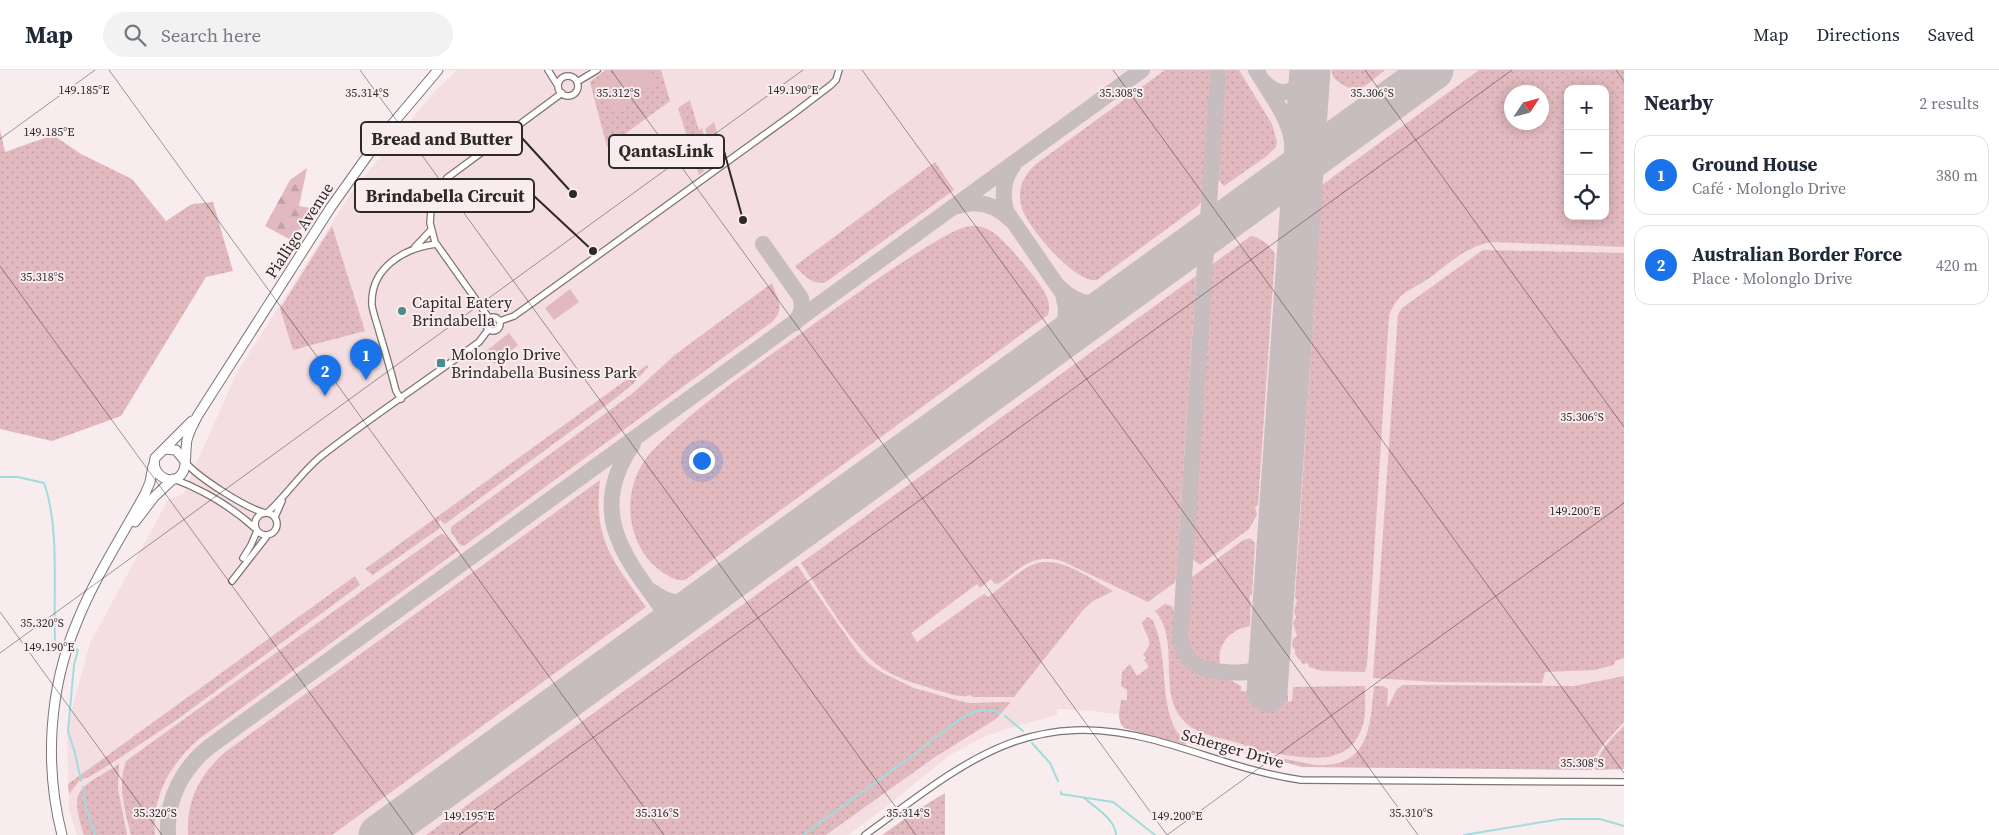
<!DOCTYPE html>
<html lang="en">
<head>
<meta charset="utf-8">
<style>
	:root { --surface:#fff; --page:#f2f2f3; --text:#1f2937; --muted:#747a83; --line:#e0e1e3; --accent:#1a73e8 }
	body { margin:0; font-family:"Source Serif 4",serif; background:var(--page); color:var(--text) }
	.controls { position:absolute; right:15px; top:15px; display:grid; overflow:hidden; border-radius:10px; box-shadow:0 2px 12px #0003 }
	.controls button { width:45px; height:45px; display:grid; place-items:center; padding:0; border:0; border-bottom:1px solid var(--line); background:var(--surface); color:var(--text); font:25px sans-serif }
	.compass { position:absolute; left:1504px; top:15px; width:45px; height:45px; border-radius:50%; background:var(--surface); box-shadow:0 2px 12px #0003; rotate:54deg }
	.you { position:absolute; left:701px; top:390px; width:18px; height:18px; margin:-12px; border:4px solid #fff; border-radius:50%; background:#1a73e8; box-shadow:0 0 0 8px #1a73e833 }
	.badge { display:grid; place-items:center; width:32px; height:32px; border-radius:50%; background:var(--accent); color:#fff; font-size:16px; font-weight:700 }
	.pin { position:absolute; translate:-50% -41px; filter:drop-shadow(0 1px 2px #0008) }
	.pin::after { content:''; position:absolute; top:26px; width:18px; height:15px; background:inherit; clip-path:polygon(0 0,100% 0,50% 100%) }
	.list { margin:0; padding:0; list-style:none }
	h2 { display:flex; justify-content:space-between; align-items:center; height:65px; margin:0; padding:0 20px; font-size:21px }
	h2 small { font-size:16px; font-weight:400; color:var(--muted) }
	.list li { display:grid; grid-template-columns:32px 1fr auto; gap:15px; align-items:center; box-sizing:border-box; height:80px; margin:0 10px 10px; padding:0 10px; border:1px solid var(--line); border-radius:15px }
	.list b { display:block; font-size:19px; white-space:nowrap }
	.list p { margin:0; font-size:16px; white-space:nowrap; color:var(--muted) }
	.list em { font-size:16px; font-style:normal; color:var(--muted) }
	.icon { flex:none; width:28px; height:28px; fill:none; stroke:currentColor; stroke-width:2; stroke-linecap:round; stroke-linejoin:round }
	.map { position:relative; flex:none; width:1624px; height:765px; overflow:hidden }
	header { display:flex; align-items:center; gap:30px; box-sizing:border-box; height:70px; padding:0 25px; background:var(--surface); border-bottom:1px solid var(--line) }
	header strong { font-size:24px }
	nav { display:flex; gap:28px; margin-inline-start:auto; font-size:18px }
	.search { width:350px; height:45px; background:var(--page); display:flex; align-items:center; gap:12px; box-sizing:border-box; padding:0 18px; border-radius:28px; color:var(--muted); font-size:19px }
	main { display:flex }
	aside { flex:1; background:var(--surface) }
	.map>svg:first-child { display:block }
	.built { fill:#f4dee1; fill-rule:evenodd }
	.grass { fill:url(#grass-dots); fill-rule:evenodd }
	.forest { fill:url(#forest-firs) }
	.garden { fill:#e1b9bf }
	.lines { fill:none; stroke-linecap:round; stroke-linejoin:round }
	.stream { stroke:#a0dddd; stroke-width:2 }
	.taxiway { stroke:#c7bcbe; stroke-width:16 }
	.runway { stroke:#c7bcbe; stroke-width:41 }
	.street-casing { stroke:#7f7475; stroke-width:8 }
	.primary-casing { stroke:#7f7475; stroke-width:11 }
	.street { stroke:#fff; stroke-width:5.5 }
	.primary { stroke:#fff; stroke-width:9 }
	.ticks { fill:none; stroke:#2e2929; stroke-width:1; stroke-opacity:0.45 }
	.poi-dot { fill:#458d8e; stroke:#f9ecee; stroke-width:2 }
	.labels { text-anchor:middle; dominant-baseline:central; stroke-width:4; stroke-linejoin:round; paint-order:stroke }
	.street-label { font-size:16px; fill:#2e2929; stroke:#f9ecee }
	.poi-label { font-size:16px; fill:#2e2929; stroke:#f9ecee; text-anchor:start }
	.ticks-label { font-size:12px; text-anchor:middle; fill:#2e2929; stroke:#f9ecee; stroke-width:4; stroke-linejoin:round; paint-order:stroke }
	.leader { fill:none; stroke:#2e2929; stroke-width:2 }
	.callout-dot { fill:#2e2929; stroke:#f9ecee; stroke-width:2 }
	.callout { fill:#f9ecee; stroke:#2e2929; stroke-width:2 }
	.callout-label { font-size:18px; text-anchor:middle; font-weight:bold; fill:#2e2929 }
</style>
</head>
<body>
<header>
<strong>Map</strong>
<div class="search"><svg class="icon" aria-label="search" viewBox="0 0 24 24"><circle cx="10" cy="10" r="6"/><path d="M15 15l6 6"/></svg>Search here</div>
<nav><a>Map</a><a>Directions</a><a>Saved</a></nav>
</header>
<main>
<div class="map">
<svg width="1624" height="765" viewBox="0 0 1624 765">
	<defs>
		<pattern id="grass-dots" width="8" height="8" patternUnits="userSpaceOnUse" patternTransform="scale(1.25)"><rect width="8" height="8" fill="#e1b9bf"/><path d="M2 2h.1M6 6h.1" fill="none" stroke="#c19fa4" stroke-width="1.8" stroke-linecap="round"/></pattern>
		<pattern id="forest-firs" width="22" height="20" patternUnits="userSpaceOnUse" patternTransform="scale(1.25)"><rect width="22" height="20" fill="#e1b9bf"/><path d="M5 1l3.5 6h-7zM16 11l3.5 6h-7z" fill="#c19fa4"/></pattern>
	</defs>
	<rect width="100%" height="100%" fill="#f9ecee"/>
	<!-- built -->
	<path class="built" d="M457,0H1624V699L1302,697L1273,689L1189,674L1185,673L1175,660L1128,646L1093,641L1057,639V645L1006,659L982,668L950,685L886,737L848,765H77L69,739L67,657L90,573L168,430L183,424L236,304L353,120L435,21ZM1568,19H1605V146H1568ZM1512,22H1542V52H1512Z"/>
	<!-- grass -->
	<path class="grass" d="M606,0H661L670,31L607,77L590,12Z
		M1165,0H1210L1202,131L1198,136L1097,210C1075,214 1025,155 1021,135C1017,119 1024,105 1036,94Z
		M1224,0H1239L1272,54L1277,72L1276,77L1267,86L1224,116L1216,107Z
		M1332,0H1385C1369,12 1360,27 1340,13C1335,9 1332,7 1332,0Z
		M1479,0H1624V177L1492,172C1466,176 1449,194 1428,209C1419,215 1409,219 1401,226C1395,232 1392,238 1389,246L1367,595L1365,602L1322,601L1309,597L1308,593L1303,594L1295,584V580L1292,576L1293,569L1297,566L1293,553L1296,547L1294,542L1297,530L1295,528L1322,115ZM1568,19H1605V146H1568ZM1512,22H1542V52H1512Z
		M691,34L699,61L689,69L682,41Z
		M0,60L5,82L53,65L81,84L132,109L166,151L192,134L213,132L233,201L206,207L121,346L52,371L0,359Z
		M935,92L954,120L826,212C812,216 804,205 795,196Z
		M332,156L365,261L293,280L280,239Z
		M972,156C979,156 985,157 991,161C1004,169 1038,209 1045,223C1049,230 1050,238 1048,245L685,510C676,512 665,504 658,499C630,476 623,434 638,402C642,393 648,385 655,378C706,327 768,288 825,246C859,222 892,198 928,176C942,168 956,158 972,156Z
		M1251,166C1262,168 1269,175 1275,184L1258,435L1255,437L1257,445L1249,459L1200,495L1191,488L1203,296L1206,293L1204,292L1210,196Z
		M1483,180L1624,183V588L1615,591L1614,595L1594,600L1545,602L1542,613L1435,612L1373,608L1398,244L1402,238Z
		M1196,206L1176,509L1174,513L1148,532L1062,491C1033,483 1022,497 1000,513L995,514L991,509L980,518L977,514L911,563L917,572L984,524L988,527C1001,517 1014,505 1028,497C1056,481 1088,508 1113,521L1093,531L1083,540L1014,627H973L970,625C961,629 946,622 936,620C918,614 900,610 883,599C852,578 823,525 801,493Z
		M772,213C777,228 786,239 772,252L464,476L460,475L451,462V457L633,323L676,284Z
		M647,295L648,297L633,314L612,331L445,454L440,450L438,452L440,458L373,505L365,499Z
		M600,410C593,470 613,491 646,537L332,765H188C186,732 199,705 224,683Z
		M441,464H444L459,480L199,669C171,693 151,727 155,765H131C125,740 117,716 126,691Z
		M1250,468L1255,473L1252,524L1249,527L1251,533L1250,556C1230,560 1217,573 1220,594C1172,603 1187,537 1189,509L1242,471Z
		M797,495L857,581L869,594L883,603L914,618L960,631L969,633L1009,632L1010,633L996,649L935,687L826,765H426Z
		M355,506L360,515L175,651L112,693L89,707L80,710L69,724L68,714Z
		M1165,534L1172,536C1176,543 1173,554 1173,563C1172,584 1186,604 1208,607C1214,608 1221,607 1227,609C1232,610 1236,614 1241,616V621L1288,625V632L1292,631L1293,617L1365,616C1365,627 1366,639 1364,650C1355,693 1319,690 1285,685C1275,683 1264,682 1255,680C1250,678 1245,675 1241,674C1221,667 1196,666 1182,649C1157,620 1181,570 1155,541Z
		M1147,547L1152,549C1168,581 1160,619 1172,652C1175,662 1182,667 1187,675L1124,658C1116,650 1120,641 1121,630H1127V620L1121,616L1122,602L1130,594L1137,606L1149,597L1144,590L1146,588L1143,584C1156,572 1145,565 1142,553Z
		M1624,606V652C1611,667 1595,679 1592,700L1302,697L1273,689C1288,687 1303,694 1318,695C1370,697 1370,655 1374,616H1383L1388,619L1387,638L1397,619L1403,615L1574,616Z
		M1624,656V699L1595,700C1598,681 1611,669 1624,656Z
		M119,694L118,719L127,765H84C68,716 80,719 119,694Z
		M945,723V765H882L917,740Z"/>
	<!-- forest -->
	<path class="forest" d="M307,98L299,136L315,139L304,156L289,169L265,156L290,110Z"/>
	<!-- garden -->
	<path class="garden" d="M618,0H650L658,11L613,43L595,17Z
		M690,30L691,34L682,41L689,68L702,58L713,95L710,92L703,68L696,64L694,71L697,74L704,101L699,105L678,38Z
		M714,52L723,83L714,90L705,59Z
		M570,219L579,232L554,250L545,238Z
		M509,263L518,275L494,294L485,282Z"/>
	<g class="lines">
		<!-- stream -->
		<path class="stream" d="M0,407H18L44,413C60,457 53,523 55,570
			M76,579L78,580L74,595L68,661L75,683L81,711
			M1005,646L1023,661
			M1032,673L1050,693L1058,711
			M83,717L86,737L95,765
			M1061,722V724L1113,732L1155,765
			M1084,728C1095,737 1116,750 1116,765
			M803,765L916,683L961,648L976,641L991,640L1001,643
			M1464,765L1561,749H1600L1624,756"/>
		<!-- taxiway -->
		<path class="taxiway" d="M1218,0L1180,569C1182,579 1187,589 1196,595C1206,602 1242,605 1254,600C1261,597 1266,590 1269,583
			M1256,0C1277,36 1314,76 1276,114
			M1264,12C1282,31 1299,20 1310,2
			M1287,51C1303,69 1322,71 1345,64
			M1013,96C1003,109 1002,125 1006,141L1063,224L1066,238L1065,254L1055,274
			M959,136C979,129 996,135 1011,150
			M763,174L801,228L802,240L795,253
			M1192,175L1200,166L1208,153
			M1059,217C1079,237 1097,237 1121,226
			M633,374C583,447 630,493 672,552
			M653,522C669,535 689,536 707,527
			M168,765C166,730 182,699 209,677L1142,0"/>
		<!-- runway -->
		<path class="runway" d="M1267,622L1310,0
			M379,765L1433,0"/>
		<!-- street casing -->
		<g class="street-casing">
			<path id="street" d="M548,0L558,16
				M558 16a10 10 0 1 1 20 0a10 10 0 1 1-20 0Z
				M577,12L597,0
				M415,177L431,160
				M486 254a7 7 0 1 1 14 0a7 7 0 1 1-14 0Z
				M489,248L435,172L430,153L431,139L434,130L447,108L562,23
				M500,251L514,246L528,236L793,44L831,15L836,10L839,0
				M401,329L396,321C391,301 385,281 379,261C377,253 373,243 372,235C370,198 404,178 436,174
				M185,392C199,408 244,437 265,443
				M174,409C203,420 233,438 256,459
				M255 454a11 11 0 1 1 22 0a11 11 0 1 1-22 0Z
				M267,443C286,426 300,404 320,387C371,347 426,311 479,272L488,260
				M275,447L282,431
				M243,488L251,475L257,461
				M232,511L267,466
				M865,765C963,694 1025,636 1154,670C1203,683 1250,703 1301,710L1624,712"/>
		</g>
		<!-- primary casing -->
		<g class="primary-casing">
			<path id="primary" d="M164,379L192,351
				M184,390L176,380L164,379L155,388C150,405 173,419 183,402C187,394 185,380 187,370C189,361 194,353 198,345L331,137L378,71L438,0
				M135,452L154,427L173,409
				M62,765C44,695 49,618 77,552C95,507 122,466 145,424L150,412L153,396"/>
		</g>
		<!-- street -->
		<use href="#street" class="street"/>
		<!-- primary -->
		<use href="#primary" class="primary"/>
	</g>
	<!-- ticks -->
	<path class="ticks" d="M109,0L664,765M360,0L916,765M611,0L1167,765M862,0L1418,765M1113,0L1624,703M1365,0L1624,357M1616,0L1624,11M0,69L95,0M0,196L413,765M0,542L162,765M0,583L803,0M459,765L1512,0M1167,765L1624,433"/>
	<!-- markers -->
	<g class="poi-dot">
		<circle cx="402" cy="241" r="5"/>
		<rect x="436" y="288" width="10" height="10" rx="2.5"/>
	</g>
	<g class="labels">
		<!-- street labels -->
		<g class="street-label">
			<text transform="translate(299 160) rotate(-57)">Pialligo Avenue</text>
			<text transform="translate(1233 678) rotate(16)">Scherger Drive</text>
		</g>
		<!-- poi labels -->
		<g class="poi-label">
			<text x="412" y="232">Capital Eatery<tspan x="412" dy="18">Brindabella</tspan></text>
			<text x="451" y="284">Molonglo Drive<tspan x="451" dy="18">Brindabella Business Park</tspan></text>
		</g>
	</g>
	<g class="ticks-label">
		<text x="84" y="24">149.185°E</text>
		<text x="793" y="24">149.190°E</text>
		<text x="367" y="27">35.314°S</text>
		<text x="618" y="27">35.312°S</text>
		<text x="1121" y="27">35.308°S</text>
		<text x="1372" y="27">35.306°S</text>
		<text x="49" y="66">149.185°E</text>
		<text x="42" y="211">35.318°S</text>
		<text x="1582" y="351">35.306°S</text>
		<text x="1575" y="445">149.200°E</text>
		<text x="42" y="557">35.320°S</text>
		<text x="49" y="581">149.190°E</text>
		<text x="1582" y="697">35.308°S</text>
		<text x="155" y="747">35.320°S</text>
		<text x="657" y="747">35.316°S</text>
		<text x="908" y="747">35.314°S</text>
		<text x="1411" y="747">35.310°S</text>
		<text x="469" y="750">149.195°E</text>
		<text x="1177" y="750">149.200°E</text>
	</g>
	<!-- callouts -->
	<path class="leader" d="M573 124L522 68M743 150L724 81M593 181L534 126"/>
	<g class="callout-dot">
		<circle cx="573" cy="124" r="5"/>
		<circle cx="743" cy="150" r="5"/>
		<circle cx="593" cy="181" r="5"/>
	</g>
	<g class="callout">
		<rect x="361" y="52" width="161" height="33" rx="5"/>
		<rect x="609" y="65" width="115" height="33" rx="5"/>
		<rect x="355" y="109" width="179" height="33" rx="5"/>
	</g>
	<g class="callout-label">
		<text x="442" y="75">Bread and Butter</text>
		<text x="666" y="87">QantasLink</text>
		<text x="445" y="132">Brindabella Circuit</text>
	</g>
</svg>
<div class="controls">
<button>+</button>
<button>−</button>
<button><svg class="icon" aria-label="locate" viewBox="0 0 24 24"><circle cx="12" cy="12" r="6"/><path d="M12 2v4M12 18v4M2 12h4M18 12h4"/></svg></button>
</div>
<svg class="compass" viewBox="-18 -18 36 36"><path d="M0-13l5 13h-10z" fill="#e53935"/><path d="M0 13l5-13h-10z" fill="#747a83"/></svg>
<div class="you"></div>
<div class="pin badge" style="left:366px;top:310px">1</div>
<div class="pin badge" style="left:325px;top:326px">2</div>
</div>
<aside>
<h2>Nearby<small>2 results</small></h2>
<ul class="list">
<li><span class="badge">1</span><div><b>Ground House</b><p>Café · Molonglo Drive</p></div><em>380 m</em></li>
<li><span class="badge">2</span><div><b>Australian Border Force</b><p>Place · Molonglo Drive</p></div><em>420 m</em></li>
</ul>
</aside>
</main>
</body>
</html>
